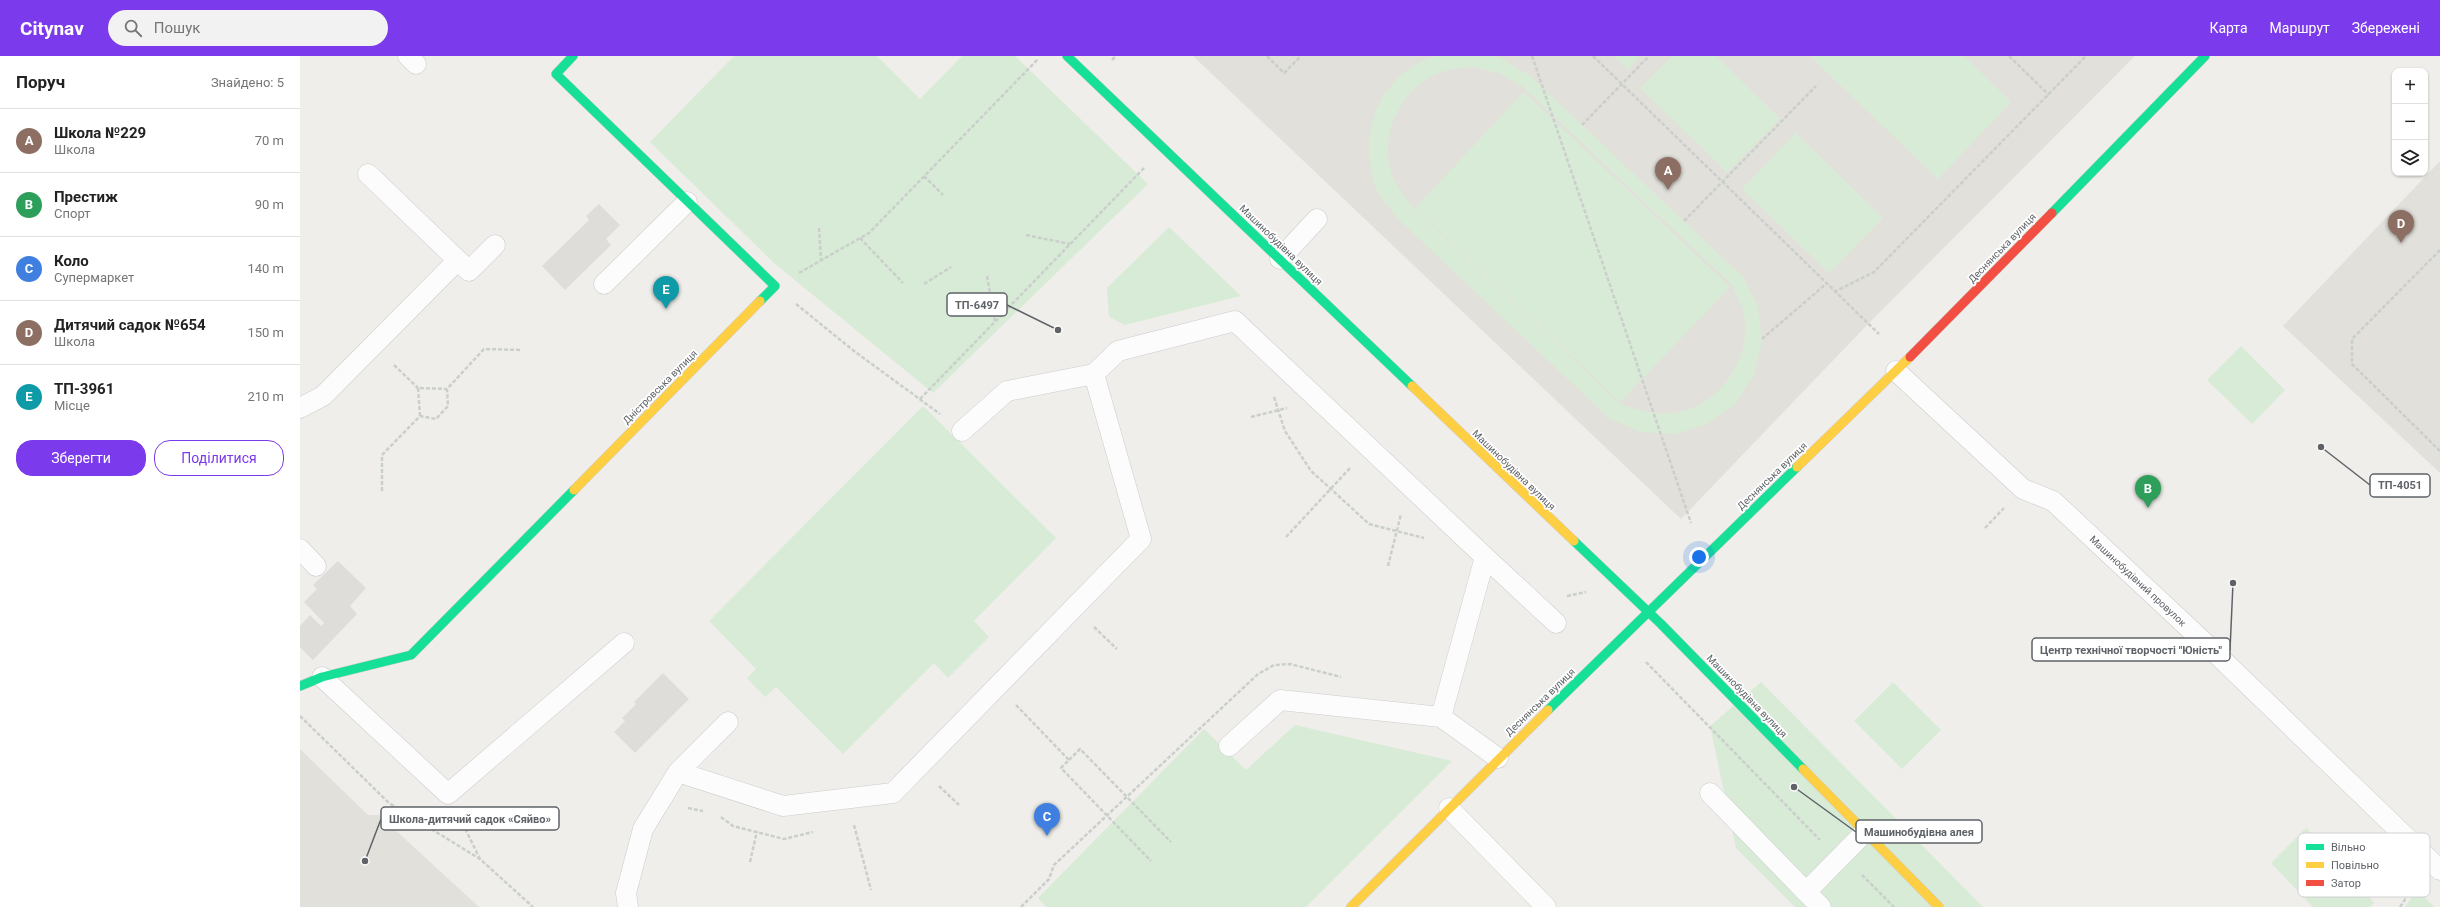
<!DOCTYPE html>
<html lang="uk">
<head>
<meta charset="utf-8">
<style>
	:root { --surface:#fff; --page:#f2f2f2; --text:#222; --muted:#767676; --line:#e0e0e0; --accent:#7c3aed }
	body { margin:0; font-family:Roboto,sans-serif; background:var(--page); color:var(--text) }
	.controls { position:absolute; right:12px; top:12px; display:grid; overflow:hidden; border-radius:8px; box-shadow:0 1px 3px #0004 }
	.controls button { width:36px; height:36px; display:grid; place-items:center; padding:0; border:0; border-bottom:1px solid var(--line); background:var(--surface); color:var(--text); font:20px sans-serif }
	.you { position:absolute; left:1399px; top:501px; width:14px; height:14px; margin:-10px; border:3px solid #fff; border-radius:50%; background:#1a73e8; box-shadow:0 0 0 6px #1a73e833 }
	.badge { display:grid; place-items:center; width:26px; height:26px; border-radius:50%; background:var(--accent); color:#fff; font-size:13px; font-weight:700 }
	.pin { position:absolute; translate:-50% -33px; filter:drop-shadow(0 1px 2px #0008) }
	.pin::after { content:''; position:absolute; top:21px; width:14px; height:12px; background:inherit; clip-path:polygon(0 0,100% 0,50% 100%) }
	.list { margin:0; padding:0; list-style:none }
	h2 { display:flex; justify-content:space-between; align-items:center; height:52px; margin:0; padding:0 16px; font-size:17px }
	h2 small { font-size:13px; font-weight:400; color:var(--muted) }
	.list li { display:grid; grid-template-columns:26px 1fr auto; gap:12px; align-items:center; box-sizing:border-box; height:64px; padding:0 16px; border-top:1px solid var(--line) }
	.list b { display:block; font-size:15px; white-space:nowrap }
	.list p { margin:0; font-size:13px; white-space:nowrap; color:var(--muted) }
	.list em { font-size:13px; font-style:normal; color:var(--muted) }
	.actions { display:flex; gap:8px; padding:12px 16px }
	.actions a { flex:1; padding:9px 0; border:1px solid var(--accent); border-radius:16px; text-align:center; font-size:14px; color:var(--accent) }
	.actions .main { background:var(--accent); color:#fff }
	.icon { flex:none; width:22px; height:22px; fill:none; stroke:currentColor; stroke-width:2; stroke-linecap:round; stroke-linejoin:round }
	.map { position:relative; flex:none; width:2140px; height:851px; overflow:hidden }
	header { display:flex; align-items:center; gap:24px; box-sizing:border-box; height:56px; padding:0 20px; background:var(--accent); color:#fff }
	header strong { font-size:19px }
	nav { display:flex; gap:22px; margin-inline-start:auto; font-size:14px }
	.search { width:280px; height:36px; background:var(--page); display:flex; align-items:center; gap:10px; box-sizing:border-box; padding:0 14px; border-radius:22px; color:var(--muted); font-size:15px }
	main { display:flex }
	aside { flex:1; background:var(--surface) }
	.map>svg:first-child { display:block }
	.industrial { fill:#dfddda }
	.education { fill:#e2e0da }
	.green { fill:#d8ebd6; fill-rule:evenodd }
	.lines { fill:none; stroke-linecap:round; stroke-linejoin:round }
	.lane-casing { stroke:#cbcccc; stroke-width:21 }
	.fast-casing { stroke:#cacacb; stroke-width:10 }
	.slow-casing { stroke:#cacacb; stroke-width:10 }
	.jam-casing { stroke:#cacacb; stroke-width:10 }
	.path { stroke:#cacfcc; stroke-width:2.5; stroke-dasharray:4 2; stroke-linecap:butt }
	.lane { stroke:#fdfcfc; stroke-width:20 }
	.fast { stroke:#16e098; stroke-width:9 }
	.slow { stroke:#ffcf43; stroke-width:9 }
	.jam { stroke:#f24e42; stroke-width:9 }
	.labels { text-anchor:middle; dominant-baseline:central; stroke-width:3.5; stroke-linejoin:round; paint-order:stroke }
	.street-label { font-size:10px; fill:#5f6368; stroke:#fff }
	.key { fill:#fff; stroke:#cfd0d2; stroke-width:1 }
	.key-label { font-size:11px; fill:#5f6368 }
	.leader { fill:none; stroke:#5f6368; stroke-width:1.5 }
	.callout-dot { fill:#5f6368; stroke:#fff; stroke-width:1.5 }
	.callout { fill:#fff; stroke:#5f6368; stroke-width:1.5 }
	.callout-label { font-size:11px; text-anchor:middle; font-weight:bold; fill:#5f6368 }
</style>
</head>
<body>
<header>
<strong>Citynav</strong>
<div class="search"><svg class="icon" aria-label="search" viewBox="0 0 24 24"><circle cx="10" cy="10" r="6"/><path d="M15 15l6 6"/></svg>Пошук</div>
<nav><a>Карта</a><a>Маршрут</a><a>Збережені</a></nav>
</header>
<main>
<aside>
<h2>Поруч<small>Знайдено: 5</small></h2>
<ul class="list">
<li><span class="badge" style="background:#8d6e63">A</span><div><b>Школа №229</b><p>Школа</p></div><em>70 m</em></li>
<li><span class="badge" style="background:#2e9e5b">B</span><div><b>Престиж</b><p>Спорт</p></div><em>90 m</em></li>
<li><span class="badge" style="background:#3f7fe0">C</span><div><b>Коло</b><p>Супермаркет</p></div><em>140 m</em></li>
<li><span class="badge" style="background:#8d6e63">D</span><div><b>Дитячий садок №654</b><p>Школа</p></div><em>150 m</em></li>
<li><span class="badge" style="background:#0f9aa8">E</span><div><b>ТП-3961</b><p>Місце</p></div><em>210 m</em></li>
</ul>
<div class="actions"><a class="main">Зберегти</a><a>Поділитися</a></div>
</aside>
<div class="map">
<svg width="2140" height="851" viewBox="0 0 2140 851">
	<rect width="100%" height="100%" fill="#efeeea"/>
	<!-- industrial -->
	<path class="industrial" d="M299,148L320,169L306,183L311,189L265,234L242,210L289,164L286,160Z
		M38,505L66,532L50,550L57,558L13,604L0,591V570L10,559L21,570L24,567L4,546L17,533L13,529Z
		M363,617L389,643L335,697L314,676L325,665L322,662L336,648L334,646Z"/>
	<!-- education -->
	<path class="education" d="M893,0H1835L1569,267L1381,463Z
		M2140,105V417L1983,270Z
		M0,693L68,759H79L179,851H0Z"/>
	<!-- green -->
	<path class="green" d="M434,0H577L620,43L662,0H715L848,128L633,337L474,207L350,86Z
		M1134,0H1194L1201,2L1229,19L1443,221L1458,251L1462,286L1454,319L1435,348L1407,368L1375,378L1340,376L1309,362L1095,160C1089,151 1080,141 1076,132C1060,91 1071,41 1107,14C1114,8 1125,4 1134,0ZM1172,11L1199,17L1223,31L1432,229C1435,237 1440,246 1443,254C1455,299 1420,353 1372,357C1353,359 1337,354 1319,347L1111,149C1106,142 1099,134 1095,126C1075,84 1100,28 1145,15C1153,12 1163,12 1172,11Z
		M1314,0H1340L1328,13Z
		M1372,0H1416L1480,63L1427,116L1340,32Z
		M1510,0H1664L1711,46L1638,123Z
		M1224,36L1430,231L1320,346L1115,152Z
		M1496,77L1583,162L1529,217L1442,133Z
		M869,171L941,240L825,269L809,261L807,232Z
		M1941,290L1985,334L1952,368L1907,324Z
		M623,350L756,482L674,565L689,581L648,622L634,607L543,698L476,631L465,641L447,622L456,613L409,565Z
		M1461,626L1683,851H1495L1436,792L1410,670Z
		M1593,626L1641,674L1602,713L1554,665Z
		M995,669L1152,705L1006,851H746L738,842L904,673L946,714Z
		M2006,772L2056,824L2074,847L2070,851H2013L1971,807Z
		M2117,833L2134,851H2105Z"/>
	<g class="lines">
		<!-- lane casing -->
		<g class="lane-casing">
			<path id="lane" d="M108,0L116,8
				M68,118L169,215L195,189
				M980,203L1017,163
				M304,228L387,146
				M1596,315L1723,433L1753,445L1907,589L2140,814
				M0,352L23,340L157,205
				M662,375L707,335L794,318L818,295L935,265L1185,501L1141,661
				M0,493L16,510
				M1185,501L1256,567
				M22,621L148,738L324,587
				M929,690L980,644L1141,661L1198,702
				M378,716L483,750L593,737L841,483L794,318
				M1410,737L1506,836L1565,776
				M1149,752L1246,851
				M1506,836L1521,851
				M328,851L326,837L343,773L378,716L428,666"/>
		</g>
		<!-- fast casing -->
		<g class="fast-casing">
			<path id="fast" d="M273,0L256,18L475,230L460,245
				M767,0L1112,330
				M1752,157L1905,0
				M1274,485L1361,568L1503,713
				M0,630L22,621L111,599L274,434
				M1248,654L1497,411"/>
		</g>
		<!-- slow casing -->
		<g class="slow-casing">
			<path id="slow" d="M1112,330L1274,485
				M1497,411L1610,301
				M274,434L460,245
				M1503,713L1639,851
				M1051,851L1248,654"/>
		</g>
		<!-- jam casing -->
		<g class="jam-casing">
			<path id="jam" d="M1610,301L1752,157"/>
		</g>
		<!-- path -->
		<path class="path" d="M967,0L984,17L1001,0
			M1232,0L1391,467
			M1293,0L1579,278
			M1709,0L1749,39
			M812,4L816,0
			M1282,69L1349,0
			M624,120L643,139
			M1384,165L1516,30
			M519,172L521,204
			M726,179L770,188
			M560,182L603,227
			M2140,194L2052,283V308L2140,395
			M499,217L569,177L738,3
			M687,220L695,265
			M624,228L651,211
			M1534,236L1574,216L1786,0
			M496,248L554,295L640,358
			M1462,283L1526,228
			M94,309L118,332
			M974,341L985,375L1011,415L1031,433L1069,468L1124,482
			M620,343L844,112
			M120,360L118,332L147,333
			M951,361L987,352
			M82,435V399L120,360L136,363L148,350L147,333L184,293L222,294
			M1685,472L1704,452
			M986,481L1051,411
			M1088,510L1101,458
			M1267,540L1286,536
			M794,571L817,593
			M1346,606L1520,784
			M716,649L769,704L761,712L851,805
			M0,660L89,747L180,803L233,851
			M769,704L780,693L871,786
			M639,730L659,749
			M388,752L403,755
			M421,761L433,770L484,783L513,776
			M160,762L180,803
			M554,769L571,834
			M450,806L457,775
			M1562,819L1594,851
			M721,851L749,823L754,809L958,618L974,609L990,608L1041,621
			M2100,851L2115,828"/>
		<!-- lane -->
		<use href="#lane" class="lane"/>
		<!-- fast -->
		<use href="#fast" class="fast"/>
		<!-- slow -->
		<use href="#slow" class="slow"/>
		<!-- jam -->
		<use href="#jam" class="jam"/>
	</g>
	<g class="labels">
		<!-- street labels -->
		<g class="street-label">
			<text transform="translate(981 189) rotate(44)">Машинобудівна вулиця</text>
			<text transform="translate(1702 192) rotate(-46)">Деснянська вулиця</text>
			<text transform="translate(360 331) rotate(-45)">Дністровська вулиця</text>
			<text transform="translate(1214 414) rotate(44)">Машинобудівна вулиця</text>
			<text transform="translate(1472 420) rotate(-44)">Деснянська вулиця</text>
			<text transform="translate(1838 525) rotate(43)">Машинобудівний провулок</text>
			<text transform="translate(1447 640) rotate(46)">Машинобудівна вулиця</text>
			<text transform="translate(1240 646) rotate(-44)">Деснянська вулиця</text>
		</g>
	</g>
	<!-- legend -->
	<rect x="1998" y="777" width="132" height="64" rx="6" class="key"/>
	<rect x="2006" y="788" width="18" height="6" fill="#16e098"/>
	<rect x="2006" y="806" width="18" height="6" fill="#ffcf43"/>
	<rect x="2006" y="824" width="18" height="6" fill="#f24e42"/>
	<g class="key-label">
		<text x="2031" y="795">Вільно</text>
		<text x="2031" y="813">Повільно</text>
		<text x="2031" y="831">Затор</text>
	</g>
	<!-- callouts -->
	<path class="leader" d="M758 274L707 249M2021 391L2070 429M1933 527L1930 594M65 805L81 763M1494 731L1556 776"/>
	<g class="callout-dot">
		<circle cx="758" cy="274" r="4"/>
		<circle cx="2021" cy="391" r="4"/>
		<circle cx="1933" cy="527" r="4"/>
		<circle cx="65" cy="805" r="4"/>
		<circle cx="1494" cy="731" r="4"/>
	</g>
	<g class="callout">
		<rect x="647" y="237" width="60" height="23" rx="4"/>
		<rect x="2070" y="418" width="60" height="23" rx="4"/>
		<rect x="1732" y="582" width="198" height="23" rx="4"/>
		<rect x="81" y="751" width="178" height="23" rx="4"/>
		<rect x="1556" y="764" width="126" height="23" rx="4"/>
	</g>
	<g class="callout-label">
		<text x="677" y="253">ТП-6497</text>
		<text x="2100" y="433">ТП-4051</text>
		<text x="1831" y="598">Центр технічної творчості "Юність"</text>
		<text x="170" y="767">Школа-дитячий садок «Сяйво»</text>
		<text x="1619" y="780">Машинобудівна алея</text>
	</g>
</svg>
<div class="controls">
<button>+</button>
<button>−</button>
<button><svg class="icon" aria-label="layers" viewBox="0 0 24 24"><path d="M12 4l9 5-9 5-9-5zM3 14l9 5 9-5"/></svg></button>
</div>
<div class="you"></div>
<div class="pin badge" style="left:1368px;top:134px;background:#8d6e63">A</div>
<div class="pin badge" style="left:1848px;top:452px;background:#2e9e5b">B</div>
<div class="pin badge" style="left:747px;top:780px;background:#3f7fe0">C</div>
<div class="pin badge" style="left:2101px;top:187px;background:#8d6e63">D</div>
<div class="pin badge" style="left:366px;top:253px;background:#0f9aa8">E</div>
</div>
</main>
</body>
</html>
